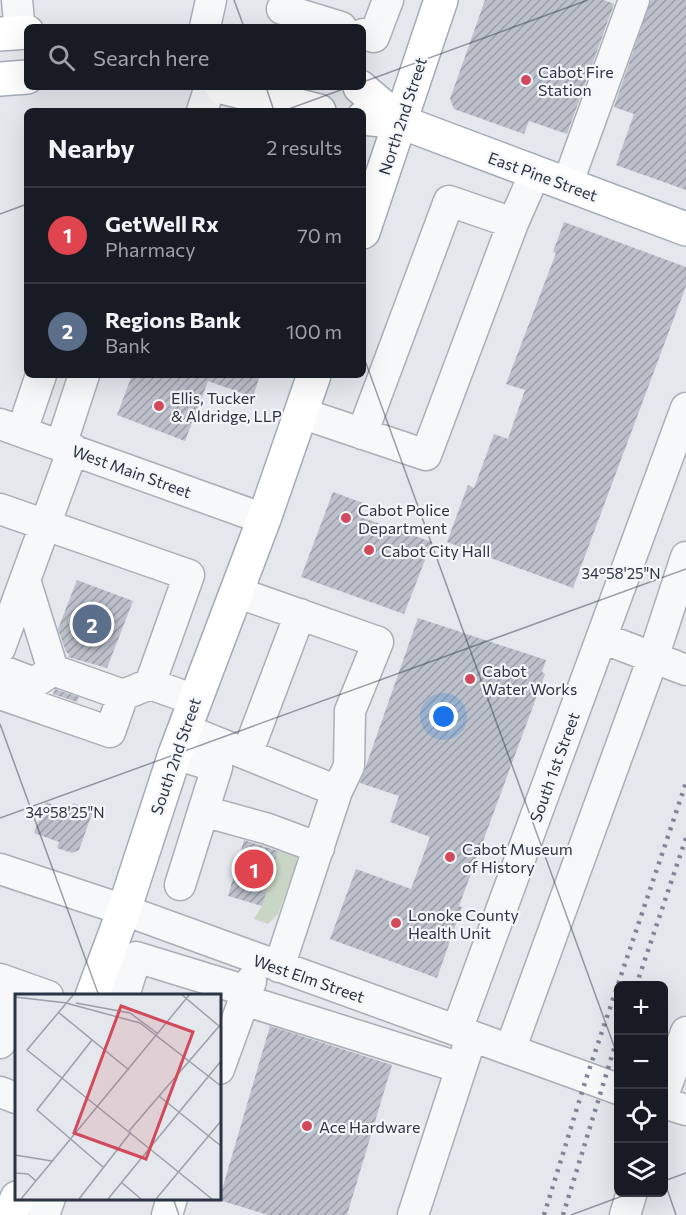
<!DOCTYPE html>
<html lang="en">
<head>
<meta charset="utf-8">
<style>
	:root { --surface:#171b24; --page:#242831; --text:#f1f3f6; --muted:#9ea1a6; --line:#363941; --accent:#ea580c }
	body { margin:0; font-family:Commissioner,sans-serif; background:var(--page); color:var(--text) }
	.controls { position:absolute; right:18px; bottom:18px; display:grid; overflow:hidden; border-radius:9px; box-shadow:0 6px 24px #0002 }
	.controls button { width:54px; height:54px; display:grid; place-items:center; padding:0; border:0; border-bottom:2px solid var(--line); background:var(--surface); color:var(--text); font:30px sans-serif }
	.you { position:absolute; left:444px; top:717px; width:21px; height:21px; margin:-15px; border:4px solid #fff; border-radius:50%; background:#1a73e8; box-shadow:0 0 0 9px #1a73e833 }
	.badge { display:grid; place-items:center; width:39px; height:39px; border-radius:50%; background:var(--accent); color:#fff; font-size:20px; font-weight:700 }
	.pin { position:absolute; translate:-50% -50%; border:3px solid #fff; box-shadow:0 2px 6px #0006 }
	.list { margin:0; padding:0; list-style:none }
	h2 { display:flex; justify-content:space-between; align-items:center; height:78px; margin:0; padding:0 24px; font-size:26px }
	h2 small { font-size:20px; font-weight:400; color:var(--muted) }
	.list li { display:grid; grid-template-columns:39px 1fr auto; gap:18px; align-items:center; box-sizing:border-box; height:96px; padding:0 24px; border-top:2px solid var(--line) }
	.list b { display:block; font-size:22px; white-space:nowrap }
	.list p { margin:0; font-size:20px; white-space:nowrap; color:var(--muted) }
	.list em { font-size:20px; font-style:normal; color:var(--muted) }
	.icon { flex:none; width:33px; height:33px; fill:none; stroke:currentColor; stroke-width:2; stroke-linecap:round; stroke-linejoin:round }
	.map { position:relative; flex:none; width:686px; height:1215px; overflow:hidden }
	.search { position:absolute; background:var(--surface); box-shadow:0 6px 24px #0002; left:24px; top:24px; width:342px; height:66px; display:flex; align-items:center; gap:15px; box-sizing:border-box; padding:0 21px; border-radius:9px; color:var(--muted); font-size:22px }
	.panel { position:absolute; background:var(--surface); box-shadow:0 6px 24px #0002; left:24px; top:108px; width:342px; height:270px; border-radius:9px }
	.map>svg:first-child { display:block }
	.green { fill:#c9d6c5 }
	.building { fill:url(#building-hatch) }
	.lines { fill:none; stroke-linecap:round; stroke-linejoin:round }
	.minor-casing { stroke:#a9aeb7; stroke-width:33 }
	.major-casing { stroke:#a3abb8; stroke-width:36 }
	.minor { stroke:#f7f8fa; stroke-width:30 }
	.major { stroke:#fff; stroke-width:33 }
	.rail { stroke:#7d8696; stroke-width:4.5; stroke-dasharray:3 6; stroke-linecap:butt }
	.ticks { fill:none; stroke:#2b3445; stroke-width:1.5; stroke-opacity:0.45 }
	.poi-dot { fill:#d1495b; stroke:#f4f6f9; stroke-width:2 }
	.labels { text-anchor:middle; dominant-baseline:central; stroke-width:4.5; stroke-linejoin:round; paint-order:stroke }
	.poi-label { font-size:16px; fill:#2b3445; stroke:#f4f6f9; text-anchor:start }
	.street-label { font-size:16px; fill:#2b3445; stroke:#f4f6f9 }
	.inset-road { fill:none; stroke:#9a9fa9; stroke-width:1.5 }
	.view { fill:#d1495b; fill-opacity:0.15; stroke:#d1495b; stroke-width:3 }
	.inset-edge { fill:none; stroke:#2b3445; stroke-width:3 }
	.ticks-label { font-size:15px; text-anchor:middle; fill:#2b3445; stroke:#f4f6f9; stroke-width:4.5; stroke-linejoin:round; paint-order:stroke }
</style>
</head>
<body>
<div class="map">
<svg width="686" height="1215" viewBox="0 0 686 1215">
	<defs>
		<pattern id="building-hatch" width="6" height="6" patternUnits="userSpaceOnUse" patternTransform="scale(1.5)"><rect width="6" height="6" fill="#bbc0ca"/><path d="M-1 1l2-2M0 6l6-6M5 7l2-2" fill="none" stroke="#989da6"/></pattern>
	</defs>
	<rect width="100%" height="100%" fill="#e4e7ec"/>
	<!-- green -->
	<path class="green" d="M280,841L296,854L297,862L278,914L268,924L254,919L262,906Z"/>
	<!-- building -->
	<path class="building" d="M485,0H604L614,4L567,134L529,121L524,134L454,109L450,99Z
		M651,0H686V190L616,165L634,114L614,107Z
		M564,222L686,267V286L573,588L447,542L468,485L474,488L494,434L508,439L525,390L506,384L556,253L553,252Z
		M132,375H260L253,397L208,381L185,441L117,415Z
		M333,492L363,503L358,516L432,542L404,614L301,577Z
		M77,580L133,601L107,668L68,657L69,654L66,652L58,629Z
		M418,618L546,660L542,672L545,674L459,906L462,907L437,978L330,939L356,869L411,889L430,837L390,822L399,796L360,783Z
		M55,689L79,697L77,702L53,694Z
		M46,802L70,811L73,803L93,811L79,850L72,853L57,848L59,842L34,833Z
		M244,840L278,851L262,906L228,896Z
		M270,1026L392,1065L347,1215H268L219,1200Z"/>
	<g class="lines">
		<!-- minor casing -->
		<g class="minor-casing">
			<path id="minor" d="M17,0L20,32
				M282,9L341,27
				M205,27L211,0
				M363,34L374,37L388,0
				M202,111L210,87
				M567,185L634,0
				M513,223L535,173
				M301,413L426,455L513,223L449,201L362,434
				M0,424L264,519
				M22,431L41,375
				M61,445L84,375
				M0,509L189,575L150,684L195,700
				M25,580L53,670
				M602,638L686,670
				M0,648L73,449
				M0,670L34,683L53,670L123,695
				M0,694L110,732L123,695L150,684
				M184,729L337,791L349,766L350,711L378,642L236,592
				M175,754L217,767L180,885
				M247,754L300,614
				M203,811L268,829L319,848
				M0,869L124,910L618,1089
				M279,967L337,791
				M0,979L48,996
				M124,996L136,957L247,991
				M244,1000L461,1068
				M457,1030L686,408
				M0,1043L19,986
				M510,1050L653,658L686,557
				M219,1069L251,981
				M0,1092L16,1098
				M664,1093L686,1032
				M664,1103L686,1110
				M44,1215L50,1198
				M167,1215L172,1198
				M413,1215L467,1050
				M625,1215L632,1192"/>
		</g>
		<!-- major casing -->
		<g class="major-casing">
			<path id="major" d="M0,34L27,32
				M0,79L27,77
				M222,87L319,111
				M360,87L401,122
				M363,118L401,122L686,229
				M363,232L441,0
				M92,996L124,910L175,754L264,519L314,375
				M11,1215L17,1198"/>
		</g>
		<!-- minor -->
		<use href="#minor" class="minor"/>
		<!-- major -->
		<use href="#major" class="major"/>
		<!-- rail -->
		<path class="rail" d="M636,986L686,838
			M544,1215L586,1079L686,783
			M563,1215L618,1036"/>
	</g>
	<!-- ticks -->
	<path class="ticks" d="M234,0L244,27M363,82L588,0M266,87L274,111M283,111L349,87M0,214L27,204M363,355L618,1057M0,724L99,996M0,818L686,569M664,1180L676,1215M664,1181L686,1173M173,1198L179,1215M571,1215L633,1192"/>
	<!-- markers -->
	<g class="poi-dot">
		<circle cx="526" cy="80" r="6"/>
		<circle cx="159" cy="406" r="6"/>
		<circle cx="346" cy="518" r="6"/>
		<circle cx="369" cy="550" r="6"/>
		<circle cx="470" cy="679" r="6"/>
		<circle cx="450" cy="857" r="6"/>
		<circle cx="396" cy="923" r="6"/>
		<circle cx="307" cy="1126" r="6"/>
	</g>
	<g class="labels">
		<!-- poi labels -->
		<g class="poi-label">
			<text x="538" y="71">Cabot Fire<tspan x="538" dy="18">Station</tspan></text>
			<text x="171" y="397">Ellis, Tucker<tspan x="171" dy="18">&amp; Aldridge, LLP</tspan></text>
			<text x="358" y="509">Cabot Police<tspan x="358" dy="18">Department</tspan></text>
			<text x="381" y="550">Cabot City Hall</text>
			<text x="482" y="670">Cabot<tspan x="482" dy="18">Water Works</tspan></text>
			<text x="462" y="848">Cabot Museum<tspan x="462" dy="18">of History</tspan></text>
			<text x="408" y="914">Lonoke County<tspan x="408" dy="18">Health Unit</tspan></text>
			<text x="319" y="1126">Ace Hardware</text>
		</g>
		<!-- street labels -->
		<g class="street-label">
			<text transform="translate(402 116) rotate(-72)">North 2nd Street</text>
			<text transform="translate(543 176) rotate(20)">East Pine Street</text>
			<text transform="translate(132 471) rotate(20)">West Main Street</text>
			<text transform="translate(175 756) rotate(-71)">South 2nd Street</text>
			<text transform="translate(554 767) rotate(-70)">South 1st Street</text>
			<text transform="translate(309 978) rotate(19)">West Elm Street</text>
		</g>
	</g>
	<!-- overview -->
	<g transform="translate(15 994)">
		<rect width="206" height="206" fill="#e4e7ec"/>
		<path class="inset-road" d="M59,0L12,56L197,205M166,0L204,32M0,3L52,9M51,9L125,29L206,92M61,9L115,19L142,39M43,18L114,76M77,46L22,116L88,173M144,102L206,152M114,137L206,30M0,161L37,167M0,179L13,180L21,187M106,188L126,205M6,205L175,0M64,205L116,138M93,205L206,67M141,205L206,127"/>
		<path class="view" d="M106,12L178,38L131,165L59,139Z"/>
		<rect width="206" height="206" class="inset-edge"/>
	</g>
	<g class="ticks-label">
		<text x="621" y="579">34°58'25"N</text>
		<text x="65" y="818">34°58'25"N</text>
	</g>
</svg>
<div class="controls">
<button>+</button>
<button>−</button>
<button><svg class="icon" aria-label="locate" viewBox="0 0 24 24"><circle cx="12" cy="12" r="6"/><path d="M12 2v4M12 18v4M2 12h4M18 12h4"/></svg></button>
<button><svg class="icon" aria-label="layers" viewBox="0 0 24 24"><path d="M12 4l9 5-9 5-9-5zM3 14l9 5 9-5"/></svg></button>
</div>
<div class="you"></div>
<div class="pin badge" style="left:254px;top:869px;background:#e0444e">1</div>
<div class="pin badge" style="left:92px;top:624px;background:#5c6f8a">2</div>
<div class="search"><svg class="icon" aria-label="search" viewBox="0 0 24 24"><circle cx="10" cy="10" r="6"/><path d="M15 15l6 6"/></svg>Search here</div>
<section class="panel">
<h2>Nearby<small>2 results</small></h2>
<ul class="list">
<li><span class="badge" style="background:#e0444e">1</span><div><b>GetWell Rx</b><p>Pharmacy</p></div><em>70 m</em></li>
<li><span class="badge" style="background:#5c6f8a">2</span><div><b>Regions Bank</b><p>Bank</p></div><em>100 m</em></li>
</ul>
</section>
</div>
</body>
</html>
